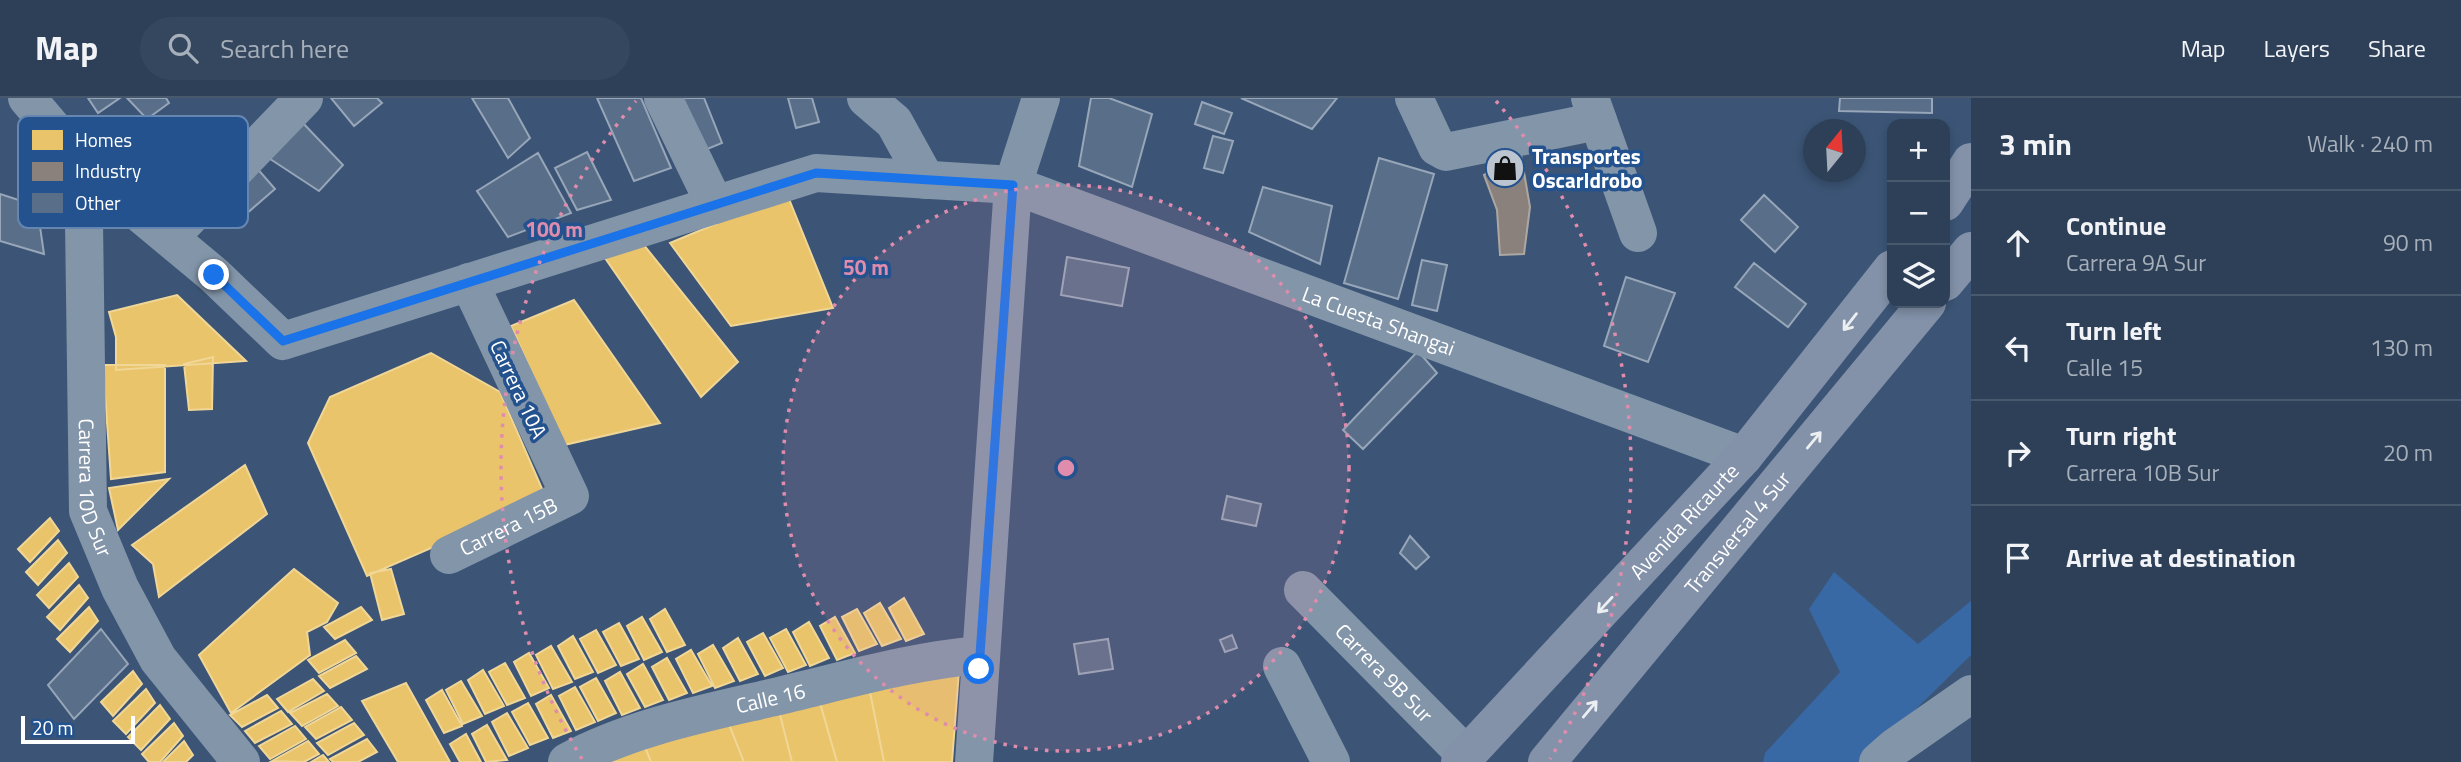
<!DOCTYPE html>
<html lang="en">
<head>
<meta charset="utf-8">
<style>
	:root { --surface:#2d4058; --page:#35475e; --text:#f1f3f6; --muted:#a7afba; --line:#48596e }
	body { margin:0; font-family:"Titillium Web",sans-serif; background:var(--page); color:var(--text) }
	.controls { position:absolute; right:21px; top:21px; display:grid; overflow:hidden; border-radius:14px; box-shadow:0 4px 10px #0003 }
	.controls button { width:63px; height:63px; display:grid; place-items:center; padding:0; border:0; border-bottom:2px solid var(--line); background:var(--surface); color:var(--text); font:35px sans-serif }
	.compass { position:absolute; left:1803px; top:21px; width:63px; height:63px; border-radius:50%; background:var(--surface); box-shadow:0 4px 10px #0003; rotate:18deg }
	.scale { position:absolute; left:21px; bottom:18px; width:114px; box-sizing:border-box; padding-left:7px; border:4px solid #fff; border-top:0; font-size:19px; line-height:24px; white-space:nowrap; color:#fff; -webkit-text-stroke:5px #23528e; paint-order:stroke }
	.stop { position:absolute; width:21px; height:21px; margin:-16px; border:5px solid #1a73e8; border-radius:50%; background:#fff }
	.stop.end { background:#1a73e8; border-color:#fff; box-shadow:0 2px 7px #0008 }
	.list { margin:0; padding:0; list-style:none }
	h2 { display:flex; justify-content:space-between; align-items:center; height:91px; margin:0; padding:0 28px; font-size:30px }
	h2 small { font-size:23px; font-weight:400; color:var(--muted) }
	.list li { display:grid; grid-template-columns:46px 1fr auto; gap:21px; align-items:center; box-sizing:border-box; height:105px; padding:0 28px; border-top:2px solid var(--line) }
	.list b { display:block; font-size:26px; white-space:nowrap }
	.list p { margin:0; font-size:23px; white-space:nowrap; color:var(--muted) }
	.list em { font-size:23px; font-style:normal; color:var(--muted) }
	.icon { flex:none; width:38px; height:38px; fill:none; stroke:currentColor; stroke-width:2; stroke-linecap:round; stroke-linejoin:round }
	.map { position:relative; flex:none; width:1971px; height:664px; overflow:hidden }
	header { display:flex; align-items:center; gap:42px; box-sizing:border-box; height:98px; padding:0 35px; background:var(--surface); border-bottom:2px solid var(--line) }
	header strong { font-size:33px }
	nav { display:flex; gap:38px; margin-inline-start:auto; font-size:24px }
	.search { width:490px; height:63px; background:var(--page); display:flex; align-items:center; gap:18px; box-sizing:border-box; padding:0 24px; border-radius:38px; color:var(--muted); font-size:26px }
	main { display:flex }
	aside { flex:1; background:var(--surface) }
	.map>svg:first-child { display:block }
	.green { fill:#3869a4 }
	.homes { fill:#e9c46a; stroke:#f0d697; stroke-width:2 }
	.industry { fill:#8a817c; stroke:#ada7a3; stroke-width:2 }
	.building { fill:#596e88; stroke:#97a6b8; stroke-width:2 }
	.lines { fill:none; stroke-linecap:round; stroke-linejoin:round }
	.minor { stroke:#8395a9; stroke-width:38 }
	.primary { stroke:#8392a9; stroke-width:38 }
	.oneway { stroke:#eceff2 }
	.route { stroke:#1a73e8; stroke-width:9 }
	.ring { fill:none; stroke:#e08cad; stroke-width:3.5; stroke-dasharray:3.5 7 }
	.labels { text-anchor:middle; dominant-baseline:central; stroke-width:7; stroke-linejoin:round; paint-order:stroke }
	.poi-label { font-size:21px; font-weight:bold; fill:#fff; stroke:#23528e; text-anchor:start }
	.street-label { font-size:21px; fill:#fff; stroke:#23528e }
	.key { fill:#23528e; stroke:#6586b0; stroke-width:2 }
	.key-label { font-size:19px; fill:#fff }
	.centre { fill:#e08cad; stroke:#23528e; stroke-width:3.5 }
	.ring-label { font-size:21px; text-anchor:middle; font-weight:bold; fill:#e08cad; stroke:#23528e; stroke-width:7; stroke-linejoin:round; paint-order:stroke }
</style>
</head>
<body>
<header>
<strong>Map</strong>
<div class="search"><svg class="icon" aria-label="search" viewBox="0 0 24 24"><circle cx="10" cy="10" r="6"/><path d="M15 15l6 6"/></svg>Search here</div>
<nav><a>Map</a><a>Layers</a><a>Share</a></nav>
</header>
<main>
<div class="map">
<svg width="1971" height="664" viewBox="0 0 1971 664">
	<rect width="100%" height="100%" fill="#3c5576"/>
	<!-- green -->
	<path class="green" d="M1834,474L1918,546L1971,503V557L1862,664H1763L1765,655L1840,574L1809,511Z"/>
	<!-- homes -->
	<path class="homes" d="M787,96L833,210L731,228L670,145Z
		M643,146L738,264L701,299L605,160Z
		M177,197L246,263L116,272V239L109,214Z
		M574,202L660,325L564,347L511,228Z
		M431,255L500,294L546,400L367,478L308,345L330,299Z
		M213,259L212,311L189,312L184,266Z
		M103,267H165V374L111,381Z
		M245,367L267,416L159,499L153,466L132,447Z
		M169,381L118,432L109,390Z
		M50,420L59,433L30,464L18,451Z
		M58,442L67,455L38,487L26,474Z
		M69,465L78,479L49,510L37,497Z
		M294,471L338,505L327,524L307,534L310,557L231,615L199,557Z
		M391,471L404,516L382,522L370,475Z
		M79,487L88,500L60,532L47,519Z
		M904,500L924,536L906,543L889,510Z
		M880,505L901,541L882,548L864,515Z
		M89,509L98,523L70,554L57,541Z
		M361,509L372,522L335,541L324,529Z
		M665,511L685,547L667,554L650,521Z
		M857,511L877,546L859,553L842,519Z
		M642,519L662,554L644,562L627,528Z
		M835,519L855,555L837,562L820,528Z
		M809,524L829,560L810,568L793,534Z
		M619,525L639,561L621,568L603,534Z
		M786,531L806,567L788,574L770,540Z
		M596,532L616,567L598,575L580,541Z
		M763,535L783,570L765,578L747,544Z
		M573,538L593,574L575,581L558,548Z
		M738,540L758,576L740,583L723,550Z
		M345,542L356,555L319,575L308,562Z
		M713,547L734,583L715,590L698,556Z
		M551,548L572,584L553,591L536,557Z
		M691,552L712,588L693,595L676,561Z
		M529,555L549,590L531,598L514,564Z
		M356,558L367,571L330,590L319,578Z
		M667,560L687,595L669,602L652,569Z
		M960,560L952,664H884L867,579Z
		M505,565L525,600L507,607L489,574Z
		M643,566L663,602L645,609L627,576Z
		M483,572L504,608L485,616L468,582Z
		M133,573L142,586L113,618L101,604Z
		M620,574L640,610L622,617L605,583Z
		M867,579L884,664H837L816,591Z
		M596,580L616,615L598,623L580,589Z
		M313,581L324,593L288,614L277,601Z
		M461,583L482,618L463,626L446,592Z
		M406,585L450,664H398L362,603Z
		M575,589L595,624L576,632L559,598Z
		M146,591L155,605L126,636L113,623Z
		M816,591L837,664H792L776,601Z
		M442,592L462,628L444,635L426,602Z
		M327,596L338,608L302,628L290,615Z
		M267,597L278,610L242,629L230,617Z
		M551,597L571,633L553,640L536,606Z
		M776,601L792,664H744L724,614Z
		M528,605L548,640L530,647L512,614Z
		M160,607L170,621L141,652L128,639Z
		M341,609L352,622L316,641L305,629Z
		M281,613L292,626L255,645L245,633Z
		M724,614L744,664H651L640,636Z
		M507,615L528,650L509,658L492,624Z
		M174,625L183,638L160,664H149L142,656Z
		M354,625L364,637L328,657L317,645Z
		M487,627L507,662L486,664L472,636Z
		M295,628L306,641L270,661L259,648Z
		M466,636L481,664H460L450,646Z
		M640,636L651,664H576Z
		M367,641L377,654L358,664H333L330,661Z
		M184,643L193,657L186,664H163Z
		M308,643L319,656L304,664L272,663Z
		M323,657L329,664H311Z"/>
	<!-- industry -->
	<path class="industry" d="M1520,51L1530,109L1524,156L1500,157L1497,112L1484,77L1500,68L1496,57Z"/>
	<!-- building -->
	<path class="building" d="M88,0H120L98,15Z
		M127,0H166L169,5L147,21Z
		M331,0H377L382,5L354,28Z
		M472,0H508L530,40L508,60Z
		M597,0H641L671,70L634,83Z
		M652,0H704L722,45L678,63Z
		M788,0H812L819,24L796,30Z
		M1091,0H1109L1152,16L1132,89L1079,68Z
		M1241,0H1337L1312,31Z
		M1840,0H1932V15L1839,13Z
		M1202,4L1232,15L1224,36L1195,26Z
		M300,22L343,67L319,93L261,55Z
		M1213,38L1233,43L1223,75L1204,70Z
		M587,54L611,102L577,112L555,70Z
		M538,55L571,115L508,139L477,93Z
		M1379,60L1434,76L1398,201L1344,185Z
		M249,61L275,91L246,116L221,89Z
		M1263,89L1332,108L1320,166L1249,134Z
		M0,96L37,108L44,156L0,143Z
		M1764,97L1798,129L1775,154L1741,122Z
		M1067,159L1129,170L1122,208L1061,197Z
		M1422,162L1447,167L1437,213L1412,207Z
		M1754,165L1806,206L1788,229L1735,189Z
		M1626,179L1675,195L1648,264L1604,248Z
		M1418,253L1437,275L1363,351L1343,332Z
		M1227,398L1261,406L1256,428L1222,421Z
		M1410,438L1429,459L1416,471L1400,455Z
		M101,531L128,566L74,621L48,587Z
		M1232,537L1237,550L1225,554L1220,542Z
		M1108,541L1113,571L1079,576L1074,546Z"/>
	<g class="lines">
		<!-- minor -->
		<g class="minor">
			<path id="s1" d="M27,0L89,73L214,177L283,243L816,75L1013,87L1744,358"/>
			<path d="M663,0L715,107"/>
			<path d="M866,0L894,24L926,82"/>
			<path d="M1414,0L1437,49L1446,54L1598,23"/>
			<path d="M1590,0L1638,135"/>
			<path id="s2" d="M89,73L84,124L88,413L120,490L158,561L241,664"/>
			<path d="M170,139L304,0"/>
			<path id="s3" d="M449,457L570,398L469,184"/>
			<path id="s4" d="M1303,492L1466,657"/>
			<path d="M1282,568L1331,664"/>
			<path id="s5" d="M567,664C630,630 701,616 770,600C840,584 909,563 980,557"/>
			<path d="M974,664L1013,87L1041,0"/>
			<path d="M1878,664L1895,649L1971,596"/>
		</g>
		<!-- primary -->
		<g class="primary">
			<path d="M1945,104L1971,64"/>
			<path d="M1945,184L1971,153"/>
			<path id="s6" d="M1460,664L1744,358L1892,171"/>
			<path id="s7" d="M1547,664L1927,205"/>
		</g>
	</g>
	<!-- one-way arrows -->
	<defs><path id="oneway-shaft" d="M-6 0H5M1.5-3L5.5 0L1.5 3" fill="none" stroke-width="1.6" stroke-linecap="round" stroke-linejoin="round" transform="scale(1.75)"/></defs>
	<g class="oneway">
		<use href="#oneway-shaft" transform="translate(1850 224) rotate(128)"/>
		<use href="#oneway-shaft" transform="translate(1814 342) rotate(-50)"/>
		<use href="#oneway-shaft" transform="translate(1605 507) rotate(133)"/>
		<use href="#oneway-shaft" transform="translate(1590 611) rotate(-50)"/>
	</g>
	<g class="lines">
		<!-- route -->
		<path class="route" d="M214,177L283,243L816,75L1013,87L979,571"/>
	</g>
	<!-- distance rings -->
	<circle cx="1066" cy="370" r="283" fill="#e08cad" fill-opacity=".12"/>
	<g class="ring">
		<circle cx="1066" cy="370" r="283"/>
		<path d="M582 661A565 565 0 0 1 636 3M1496 3A565 565 0 0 1 1550 661"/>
	</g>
	<!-- icons -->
	<defs>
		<g id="shop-disc" transform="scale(2.0125)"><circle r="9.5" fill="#bbc4cf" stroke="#23528e"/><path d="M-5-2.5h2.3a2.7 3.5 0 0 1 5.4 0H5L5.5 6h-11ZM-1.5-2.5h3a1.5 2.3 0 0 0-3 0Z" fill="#111"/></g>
	</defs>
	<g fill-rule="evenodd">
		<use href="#shop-disc" x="1505" y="70"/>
	</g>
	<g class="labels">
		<!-- poi labels -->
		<g class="poi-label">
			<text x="1532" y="58">Transportes<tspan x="1532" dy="24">OscarIdrobo</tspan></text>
		</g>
		<!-- street labels -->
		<g class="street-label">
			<text stroke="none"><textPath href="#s1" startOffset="1500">La Cuesta Shangai</textPath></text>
			<text transform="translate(519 291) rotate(65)">Carrera 10A</text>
			<text stroke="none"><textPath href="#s2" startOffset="318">Carrera 10D Sur</textPath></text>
			<text stroke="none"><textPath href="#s6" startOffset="329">Avenida Ricaurte</textPath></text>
			<text stroke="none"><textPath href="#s3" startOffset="66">Carrera 15B</textPath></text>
			<text stroke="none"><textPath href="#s7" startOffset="298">Transversal 4 Sur</textPath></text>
			<text stroke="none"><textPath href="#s4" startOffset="116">Carrera 9B Sur</textPath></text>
			<text stroke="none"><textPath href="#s5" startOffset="214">Calle 16</textPath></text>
		</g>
	</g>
	<!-- legend -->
	<rect x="18" y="18" width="230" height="112" rx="10" class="key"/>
	<rect x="32" y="32" width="31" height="20" fill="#e9c46a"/>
	<rect x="32" y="64" width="31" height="19" fill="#8a817c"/>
	<rect x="32" y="95" width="31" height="20" fill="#596e88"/>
	<g class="key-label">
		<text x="75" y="49">Homes</text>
		<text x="75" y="80">Industry</text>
		<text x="75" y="112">Other</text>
	</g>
	<circle cx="1066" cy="370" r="10" class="centre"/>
	<g class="ring-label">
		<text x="554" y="139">100 m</text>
		<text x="866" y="177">50 m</text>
	</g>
</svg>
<div class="controls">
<button>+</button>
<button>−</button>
<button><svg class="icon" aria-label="layers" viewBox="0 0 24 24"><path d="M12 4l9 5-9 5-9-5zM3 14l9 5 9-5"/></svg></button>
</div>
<svg class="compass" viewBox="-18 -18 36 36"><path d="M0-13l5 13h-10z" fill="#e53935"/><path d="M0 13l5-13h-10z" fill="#a7afba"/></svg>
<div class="scale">20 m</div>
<div class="stop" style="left:979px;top:571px"></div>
<div class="stop end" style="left:214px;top:177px"></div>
</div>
<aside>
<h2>3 min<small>Walk · 240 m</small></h2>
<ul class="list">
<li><svg class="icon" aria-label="ahead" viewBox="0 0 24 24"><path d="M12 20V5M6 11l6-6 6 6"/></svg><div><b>Continue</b><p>Carrera 9A Sur</p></div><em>90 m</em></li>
<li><svg class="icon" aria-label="left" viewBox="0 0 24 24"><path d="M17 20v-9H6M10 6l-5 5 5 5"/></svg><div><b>Turn left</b><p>Calle 15</p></div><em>130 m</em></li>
<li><svg class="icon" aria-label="right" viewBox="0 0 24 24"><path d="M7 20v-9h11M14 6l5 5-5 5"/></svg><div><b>Turn right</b><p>Carrera 10B Sur</p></div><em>20 m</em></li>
<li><svg class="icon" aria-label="arrive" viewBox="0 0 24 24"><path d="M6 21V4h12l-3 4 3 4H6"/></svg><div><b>Arrive at destination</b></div></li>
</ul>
</aside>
</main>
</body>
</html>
